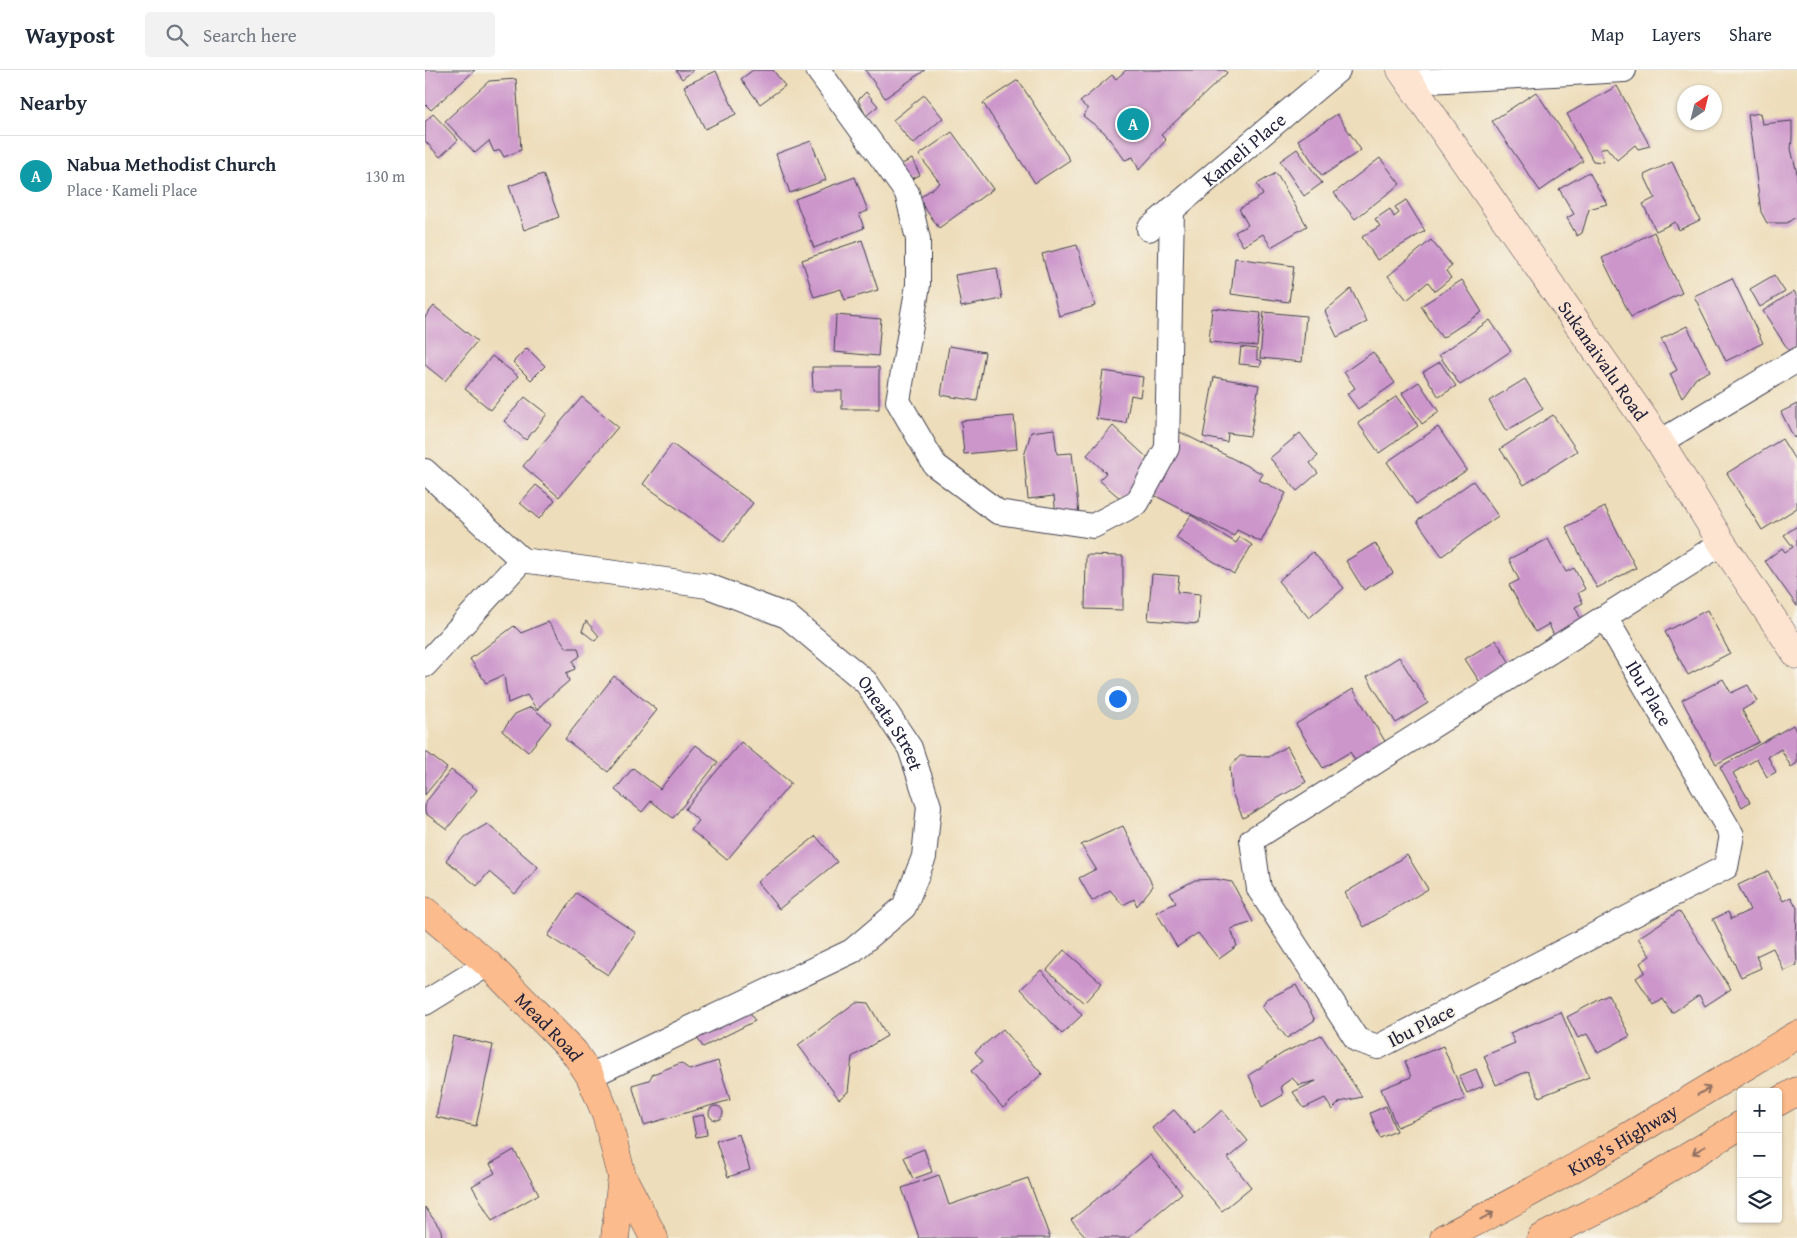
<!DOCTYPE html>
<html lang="en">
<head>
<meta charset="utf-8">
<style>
	:root { --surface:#fff; --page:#f2f2f3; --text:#1f2937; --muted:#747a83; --line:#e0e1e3; --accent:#b5179e }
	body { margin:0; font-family:"Gentium Book Plus",serif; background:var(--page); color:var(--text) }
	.controls { position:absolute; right:15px; bottom:15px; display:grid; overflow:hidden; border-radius:5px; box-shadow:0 1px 4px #0004 }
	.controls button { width:45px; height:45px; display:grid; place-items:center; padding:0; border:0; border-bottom:1px solid var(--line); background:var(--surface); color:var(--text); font:25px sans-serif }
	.compass { position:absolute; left:1252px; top:15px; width:45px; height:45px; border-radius:50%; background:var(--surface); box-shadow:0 1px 4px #0004; rotate:35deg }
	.you { position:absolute; left:692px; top:628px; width:18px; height:18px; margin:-12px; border:4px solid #fff; border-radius:50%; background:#1a73e8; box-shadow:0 0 0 8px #1a73e833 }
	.badge { display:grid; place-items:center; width:32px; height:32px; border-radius:50%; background:var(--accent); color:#fff; font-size:16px; font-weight:700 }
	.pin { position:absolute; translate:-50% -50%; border:2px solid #fff; box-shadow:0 1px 5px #0006 }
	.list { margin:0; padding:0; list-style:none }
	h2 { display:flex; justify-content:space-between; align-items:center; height:65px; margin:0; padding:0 20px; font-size:21px }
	h2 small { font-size:16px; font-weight:400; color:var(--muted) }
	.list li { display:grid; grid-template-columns:32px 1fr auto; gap:15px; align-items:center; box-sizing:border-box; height:80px; padding:0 20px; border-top:1px solid var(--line) }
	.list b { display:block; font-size:19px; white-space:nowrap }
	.list p { margin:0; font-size:16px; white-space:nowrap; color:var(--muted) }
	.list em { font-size:16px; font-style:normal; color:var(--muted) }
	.icon { flex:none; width:28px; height:28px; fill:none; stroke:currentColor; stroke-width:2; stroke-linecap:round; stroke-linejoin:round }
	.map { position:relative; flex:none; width:1372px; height:1168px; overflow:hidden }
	header { display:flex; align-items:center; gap:30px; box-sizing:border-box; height:70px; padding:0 25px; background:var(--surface); border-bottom:1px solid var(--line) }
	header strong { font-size:24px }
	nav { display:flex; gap:28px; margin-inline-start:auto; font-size:18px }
	.search { width:350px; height:45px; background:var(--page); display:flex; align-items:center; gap:12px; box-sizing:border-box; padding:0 18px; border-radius:5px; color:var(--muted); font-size:19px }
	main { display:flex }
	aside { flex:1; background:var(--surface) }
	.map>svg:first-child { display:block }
	.building { fill:#cc96cb }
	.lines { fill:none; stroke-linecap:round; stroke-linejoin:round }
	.minor-casing { stroke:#403e4e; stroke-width:26 }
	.secondary-casing { stroke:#403e4e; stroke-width:29 }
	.primary-casing { stroke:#403e4e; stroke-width:29 }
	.trunk-casing { stroke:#403e4e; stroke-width:29 }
	.minor { stroke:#fff; stroke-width:24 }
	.secondary { stroke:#fde4d1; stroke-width:28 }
	.primary { stroke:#fbbb8c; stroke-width:28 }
	.trunk { stroke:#fbbb8c; stroke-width:28 }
	.oneway { stroke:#8e6e64 }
	.labels { text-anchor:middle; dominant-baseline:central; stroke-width:4; stroke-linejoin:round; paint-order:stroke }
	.street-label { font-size:19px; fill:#22223b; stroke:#f7f3e8 }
</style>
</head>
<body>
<header>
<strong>Waypost</strong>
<div class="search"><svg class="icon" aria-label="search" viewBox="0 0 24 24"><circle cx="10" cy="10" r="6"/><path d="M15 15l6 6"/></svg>Search here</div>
<nav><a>Map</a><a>Layers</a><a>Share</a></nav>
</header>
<main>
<aside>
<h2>Nearby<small></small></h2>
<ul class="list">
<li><span class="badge" style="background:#0f9aa8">A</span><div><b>Nabua Methodist Church</b><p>Place · Kameli Place</p></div><em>130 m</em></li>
</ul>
</aside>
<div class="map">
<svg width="1372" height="1168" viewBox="0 0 1372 1168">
	<rect width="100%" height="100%" fill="#f7f3e8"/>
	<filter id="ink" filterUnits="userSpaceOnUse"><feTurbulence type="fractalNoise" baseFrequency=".02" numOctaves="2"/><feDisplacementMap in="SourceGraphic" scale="10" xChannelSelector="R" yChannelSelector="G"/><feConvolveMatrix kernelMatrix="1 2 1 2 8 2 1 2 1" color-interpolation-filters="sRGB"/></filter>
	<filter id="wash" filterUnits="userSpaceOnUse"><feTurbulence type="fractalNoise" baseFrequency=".0096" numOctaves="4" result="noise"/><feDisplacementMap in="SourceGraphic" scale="20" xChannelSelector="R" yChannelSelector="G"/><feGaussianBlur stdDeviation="1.12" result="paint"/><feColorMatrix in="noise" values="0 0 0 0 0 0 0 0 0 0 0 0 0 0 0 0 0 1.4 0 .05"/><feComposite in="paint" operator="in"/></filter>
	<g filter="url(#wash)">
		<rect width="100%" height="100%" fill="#edddba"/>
		<g id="blocks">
			<!-- building -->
			<path class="building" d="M0,0H50L6,40L0,34Z
				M251,0H269L257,9Z
				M328,0H348L360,16L335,34L316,9Z
				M440,0H500L460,28Z
				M701,0H800L802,3L736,65L741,70L714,100L708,87L700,90L679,62L658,46L663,39L655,32L687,5L691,9Z
				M291,1L311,44L280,59L259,16Z
				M91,9L96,80L79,87L75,80L69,82L64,71L50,83L20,51L64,11Z
				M593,10L645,90L610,113L558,33Z
				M1192,16L1225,76L1213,79L1210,75L1192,90L1181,77L1175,80L1179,92L1168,91L1142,44Z
				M441,22L453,36L441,46L433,30Z
				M1111,22L1158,91L1115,121L1067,51Z
				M499,25L518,48L488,74L468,50Z
				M1335,43L1337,54L1367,51V68L1366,79L1372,103V146L1362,153H1342L1336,142L1323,45Z
				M8,44L33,70L15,87L0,71V52Z
				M912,44L936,80L897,106L873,70Z
				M527,62L568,119L514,158L493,129L515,113L494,85Z
				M386,71L401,110L365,123L351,84Z
				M872,79L897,113L879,126L855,91Z
				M955,88L975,114L930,149L909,123Z
				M487,89L495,105L478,113L471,97Z
				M1247,92L1275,150L1254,160L1250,152L1231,161L1218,134L1230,128L1219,105Z
				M1164,102L1182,134L1164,139L1157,163L1152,166L1142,148L1149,144L1134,119Z
				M851,103L882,156L846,177L838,164L818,176L810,162L823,155L814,139L838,125L832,114Z
				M118,104L134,147L99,160L84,116Z
				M430,107L443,141L434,144L439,158L389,178L370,129Z
				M981,130L1000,161L952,190L937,167L955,156L950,149L965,139L969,147L974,143L970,137Z
				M1229,162L1257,223L1206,247L1177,188Z
				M437,170L453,220L420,230L416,219L389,227L377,190Z
				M1006,170L1027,196L1021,201L1026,208L1010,221L1003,212L982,230L963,206Z
				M652,175L670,236L634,246L617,184Z
				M810,188L869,196L864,232L806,224Z
				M572,198L577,229L536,237L530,205Z
				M1349,205L1360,222L1335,237L1325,219Z
				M1307,208L1338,273L1301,291L1269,226Z
				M1037,210L1057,242L1017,268L996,236Z
				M926,219L942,252L912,267L900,241Z
				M1369,221L1372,227V275L1364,281L1338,241Z
				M9,236L52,271L20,311L0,295V247Z
				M787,238L836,243L832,276L784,272Z
				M839,242L881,246L877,292L835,288Z
				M411,245L456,249L453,286L409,282Z
				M1065,250L1086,281L1035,315L1014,285Z
				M1262,256L1285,301L1271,308L1257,328L1245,304L1252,300L1236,269Z
				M524,276L560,282L552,331L516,325Z
				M816,277L832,279V289L837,291L835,296L814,294Z
				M102,278L120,296L106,310L88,292Z
				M948,282L970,313L933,339L922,324L930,318L919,302Z
				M67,286L93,306L66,340L40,319Z
				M1015,292L1031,316L1014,327L998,302Z
				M387,297H454V339H417V321H388Z
				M678,301L718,307L715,327L706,325L701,353L671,349Z
				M789,307L834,315L825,366L803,363L802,372L778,367Z
				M1100,309L1118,339L1081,361L1064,331Z
				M994,312L1014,342L997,354L977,323Z
				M972,326L993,356L954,383L933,353Z
				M100,327L122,344L101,370L79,351Z
				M157,327L193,357L134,427L98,396Z
				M1372,334V366L1369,368L1356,342Z
				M1128,345L1152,381L1099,415L1075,379Z
				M589,346L592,379L539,384L536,351Z
				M688,356L730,395L697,430L674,410L681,403L662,385Z
				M1013,357L1042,400L991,434L962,392Z
				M629,359L632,384L647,383L654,444L631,446L629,426L603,429L599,386L606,362Z
				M751,360L838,404L834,410L861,423L836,472L812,460L809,466L721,421Z
				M875,363L893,386L885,393L893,403L872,421L845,388Z
				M1357,369L1372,393V438L1337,460L1302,403Z
				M247,374L328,433L299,472L218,414Z
				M1048,411L1073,446L1017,486L992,451Z
				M111,415L130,430L114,449L95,433Z
				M1180,437L1211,498L1172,518L1141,457Z
				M766,445L811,473L815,467L827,475L809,504L751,468Z
				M1372,456V536L1340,491L1357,478L1360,482L1368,477L1359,465Z
				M1123,469L1141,502L1149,498L1160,519L1153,523L1158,533L1150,537L1157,551L1129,566L1124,554L1110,562L1084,515L1094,510L1084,489Z
				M950,473L968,503L939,520L921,491Z
				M888,482L919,518L884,548L853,511Z
				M661,485L698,486V540L660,539Z
				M727,504L754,506L752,522L775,524L773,554L723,550Z
				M1282,540L1305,583L1263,605L1240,562Z
				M161,551L174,566L170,571L157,561Z
				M123,552L142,578H153L155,586L148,591L150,599L141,603L144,611L118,633L112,640L102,625L83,633L79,605L61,613L45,589L89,556L96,563Z
				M1071,570L1088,598L1058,617L1040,589Z
				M974,587L1003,633L971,653L942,607Z
				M189,606L232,640L183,702L140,669Z
				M1298,609L1306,623L1323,615L1332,631L1317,640L1334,672L1291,694L1257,630Z
				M928,619L963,676L933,695L925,682L898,698L871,654Z
				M106,637L126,653L103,682L77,661L90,644Z
				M1368,655L1372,663V693L1366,697L1356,679L1343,687L1351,702L1342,707L1332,689L1308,703L1325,732L1317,737L1295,697Z
				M316,672L366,713L302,790L266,760L274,751L260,739Z
				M271,675L293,692L248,748L226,731L217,742L190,720L208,698L235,719Z
				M862,676L881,712L818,748L807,723L805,697L815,686L844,687Z
				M0,681L22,698L0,725Z
				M26,700L52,720L22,759L0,743V733Z
				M62,754L113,797L90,824L64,802L52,816L21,790L40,767Z
				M698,756L728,816L712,836L709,829L698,835L685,820L667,831L654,808L671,799L656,775Z
				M391,766L412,792L354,839L332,812Z
				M982,785L1003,819L939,857L920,823Z
				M1343,801L1358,831L1366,827L1372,838L1371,871L1372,895L1359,901L1348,878L1331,886L1336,898L1316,907L1288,849L1303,842L1306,849L1325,840L1313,815Z
				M790,809L807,812L828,852L806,859L812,876L794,889L773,863L752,877L731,842L751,833L745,823L770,810Z
				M151,823L211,863L183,905L123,866Z
				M1254,841L1306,919L1280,936L1274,925L1247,943L1238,929L1229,935L1211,908L1220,902L1215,893L1225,886L1213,868Z
				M639,880L677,913L659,933L622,900Z
				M616,900L657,945L637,964L596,919Z
				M871,915L890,950L862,968L837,937L842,929Z
				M1183,925L1205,966L1173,983L1162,964L1153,968L1142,947Z
				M431,932L443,933L462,966L427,987L423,1022L414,1029L373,975Z
				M322,939L330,951L278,977L270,965Z
				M1136,942L1164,1007L1114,1027L1103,1001L1071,1015L1059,986L1090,973L1085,963Z
				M578,959L617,1004L578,1038L546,1001L558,991L550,982Z
				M896,965L937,1027L915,1032L907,1040L900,1028L879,1038L868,1022L891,1011L874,1015L867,1008L856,1016L858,1025L837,1037L824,1005L858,983Z
				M28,966L68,975L51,1056L11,1047Z
				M1018,976L1040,1029L972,1057L956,1019L986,1007L980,991Z
				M293,991L305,1030L219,1055L207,1015L224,1010L228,1004L256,993L265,1000Z
				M1051,999L1058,1016L1042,1023L1034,1006Z
				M284 1043a7 7 0 1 1 14 0a7 7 0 1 1-14 0Z
				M961,1036L971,1061L955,1068L945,1043Z
				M749,1040L770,1064L797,1040L823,1071L803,1088L826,1117L797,1141L727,1058Z
				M279,1045L282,1065L271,1067L267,1047Z
				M314,1064L325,1100L303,1107L291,1071Z
				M499,1079L507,1102L488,1109L479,1087Z
				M89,1080L114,1124L67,1151L47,1116L70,1103L65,1094Z
				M725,1085L757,1123L703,1168H662L646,1150Z
				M514,1105L524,1135L603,1108L625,1168H494L477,1118Z
				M0,1137L16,1160L17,1168H0Z"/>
		</g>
	</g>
	<g filter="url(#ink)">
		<use href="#blocks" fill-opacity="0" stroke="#403e4e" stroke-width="1"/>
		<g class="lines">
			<!-- minor casing -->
			<g class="minor-casing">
				<g id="minor">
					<path d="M393,0L482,123L493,169V215L473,331L510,395L573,442L668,456L712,433L742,378L747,139"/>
					<path d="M985,12L1199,0"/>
					<path id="s1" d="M724,159L913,0"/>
					<path d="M1235,372L1372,290"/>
					<path id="s2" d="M0,401L97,490L283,516L362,546L441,612L485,678L504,736L499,787L479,837L427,881L165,1006"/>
					<path id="s3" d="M1180,547L1307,765L1301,797L953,977L932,970L834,819L827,770L1297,473"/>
					<path d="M0,595L97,490"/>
					<path d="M0,933L63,894"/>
				</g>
			</g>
			<!-- secondary casing -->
			<g class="secondary-casing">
				<g id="secondary">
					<path id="s4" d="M976,0L1235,372L1297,473L1372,585"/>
				</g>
			</g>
			<!-- primary casing -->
			<g class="primary-casing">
				<g id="primary">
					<path id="s5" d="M0,841L63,894L149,982L165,1006L181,1044L197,1106L229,1168"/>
					<path d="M190,1168L197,1106"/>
				</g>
			</g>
			<!-- trunk casing -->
			<g class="trunk-casing">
				<g id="trunk">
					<path d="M1353,1032L1372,1021"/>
					<path id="s6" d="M1019,1168C1140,1107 1256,1035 1372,965"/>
					<path d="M1116,1168L1193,1129L1316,1055"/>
				</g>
			</g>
			<!-- minor -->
			<use href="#minor" class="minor"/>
			<!-- secondary -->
			<use href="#secondary" class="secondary"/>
			<!-- primary -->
			<use href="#primary" class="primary"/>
			<!-- trunk -->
			<use href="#trunk" class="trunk"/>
		</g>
		<!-- one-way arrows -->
		<defs><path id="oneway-shaft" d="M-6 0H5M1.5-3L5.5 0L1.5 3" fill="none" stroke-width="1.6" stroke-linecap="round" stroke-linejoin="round" transform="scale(1.25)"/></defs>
		<g class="oneway">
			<use href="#oneway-shaft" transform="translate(1279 1021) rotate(-31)"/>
			<use href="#oneway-shaft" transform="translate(1274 1080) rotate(149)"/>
			<use href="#oneway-shaft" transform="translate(1062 1146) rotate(-27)"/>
		</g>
	</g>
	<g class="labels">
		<!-- street labels -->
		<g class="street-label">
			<text stroke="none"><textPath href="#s1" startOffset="124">Kameli Place</textPath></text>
			<text stroke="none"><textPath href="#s4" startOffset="354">Sukanaivalu Road</textPath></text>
			<text stroke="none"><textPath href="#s3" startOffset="88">Ibu Place</textPath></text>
			<text stroke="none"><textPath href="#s2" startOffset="555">Oneata Street</textPath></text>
			<text transform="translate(996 955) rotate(-27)">Ibu Place</text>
			<text stroke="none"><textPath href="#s5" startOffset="170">Mead Road</textPath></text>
			<text stroke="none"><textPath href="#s6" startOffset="204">King's Highway</textPath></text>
		</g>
	</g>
</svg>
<div class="controls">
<button>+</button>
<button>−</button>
<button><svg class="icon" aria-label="layers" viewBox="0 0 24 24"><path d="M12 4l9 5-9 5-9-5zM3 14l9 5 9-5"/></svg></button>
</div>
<svg class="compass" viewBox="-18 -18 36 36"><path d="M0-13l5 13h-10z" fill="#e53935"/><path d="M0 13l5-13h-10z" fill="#747a83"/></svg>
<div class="you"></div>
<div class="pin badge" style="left:708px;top:54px;background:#0f9aa8">A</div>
</div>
</main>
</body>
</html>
